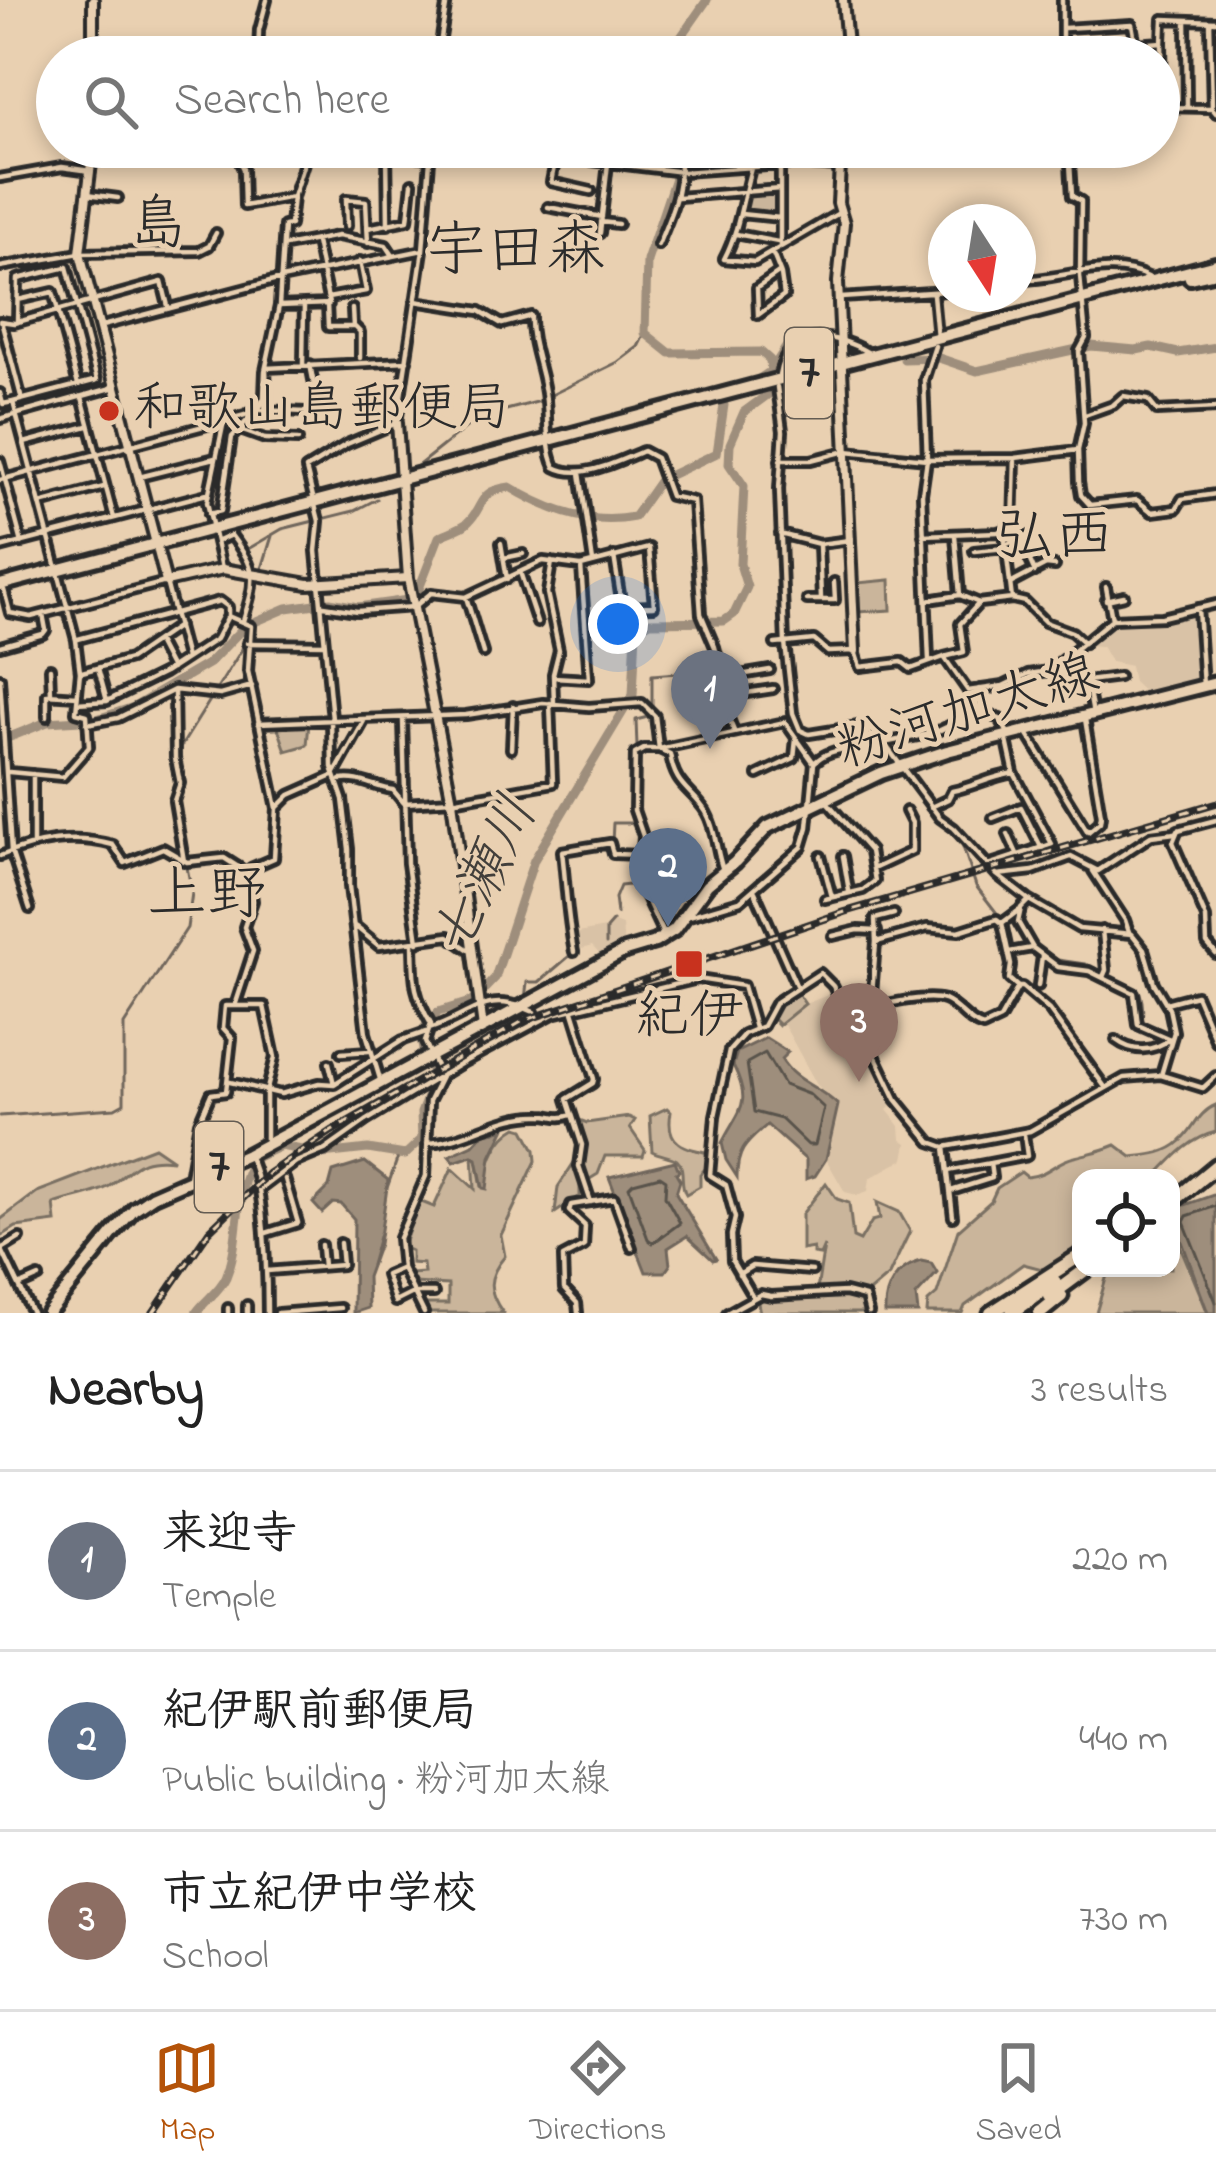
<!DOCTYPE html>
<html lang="en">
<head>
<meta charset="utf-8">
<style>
	:root { --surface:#fff; --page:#f2f2f2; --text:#222; --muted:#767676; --line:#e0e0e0; --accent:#b45309 }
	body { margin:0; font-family:"Indie Flower","Klee One",sans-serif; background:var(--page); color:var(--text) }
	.controls { position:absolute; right:36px; bottom:36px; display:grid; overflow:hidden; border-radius:24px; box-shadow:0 6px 18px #0003 }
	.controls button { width:108px; height:108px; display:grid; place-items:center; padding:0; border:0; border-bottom:3px solid var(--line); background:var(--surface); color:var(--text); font:60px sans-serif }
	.compass { position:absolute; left:928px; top:204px; width:108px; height:108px; border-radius:50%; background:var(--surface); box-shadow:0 6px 18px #0003; rotate:168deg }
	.you { position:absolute; left:618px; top:624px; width:42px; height:42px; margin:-30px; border:9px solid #fff; border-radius:50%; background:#1a73e8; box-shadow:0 0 0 18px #1a73e833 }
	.badge { display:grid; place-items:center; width:78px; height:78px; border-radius:50%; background:var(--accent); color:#fff; font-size:39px; font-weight:700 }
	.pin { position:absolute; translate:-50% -99px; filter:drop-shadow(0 3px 6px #0008) }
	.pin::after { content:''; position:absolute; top:63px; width:42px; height:36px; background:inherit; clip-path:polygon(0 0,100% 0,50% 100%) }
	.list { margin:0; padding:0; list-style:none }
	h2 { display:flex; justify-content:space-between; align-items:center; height:156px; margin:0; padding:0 48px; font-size:51px }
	h2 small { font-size:39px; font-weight:400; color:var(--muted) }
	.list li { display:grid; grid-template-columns:78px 1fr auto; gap:36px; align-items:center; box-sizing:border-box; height:180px; padding:0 48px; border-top:3px solid var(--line) }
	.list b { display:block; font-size:45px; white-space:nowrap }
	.list p { margin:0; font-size:39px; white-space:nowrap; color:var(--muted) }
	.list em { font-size:39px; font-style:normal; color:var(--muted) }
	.icon { flex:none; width:66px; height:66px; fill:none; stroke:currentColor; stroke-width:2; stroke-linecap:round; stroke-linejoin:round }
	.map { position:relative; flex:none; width:1216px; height:1313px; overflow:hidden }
	.search { position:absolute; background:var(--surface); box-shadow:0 6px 18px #0003; left:36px; right:36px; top:36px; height:132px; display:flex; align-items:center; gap:30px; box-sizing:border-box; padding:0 42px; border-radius:66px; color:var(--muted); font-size:45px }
	.sheet { height:696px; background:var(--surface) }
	nav { display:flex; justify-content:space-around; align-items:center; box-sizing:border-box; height:168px; border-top:3px solid var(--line); background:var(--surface); font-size:33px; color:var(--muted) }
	nav a { display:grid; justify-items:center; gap:6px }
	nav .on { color:var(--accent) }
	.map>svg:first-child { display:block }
	.built { fill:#d9c2a6 }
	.green { fill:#cab59b; stroke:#7a7063; stroke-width:3 }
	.water { fill:#9e8e7c; stroke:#70665c; stroke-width:3 }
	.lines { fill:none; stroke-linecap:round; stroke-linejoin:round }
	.shore { stroke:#59534b; stroke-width:3 }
	.stream { stroke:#70665c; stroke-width:3 }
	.river { stroke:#9e8e7c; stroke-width:9 }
	.minor-casing { stroke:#2b2b2b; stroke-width:14 }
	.tertiary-casing { stroke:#2b2b2b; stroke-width:16 }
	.primary-casing { stroke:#2b2b2b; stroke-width:20 }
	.motorway-casing { stroke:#2b2b2b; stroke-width:21 }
	.minor { stroke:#e9d0b1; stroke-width:4.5 }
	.tertiary { stroke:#e9d0b1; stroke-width:8 }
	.primary { stroke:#e9d0b1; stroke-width:10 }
	.motorway { stroke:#e9d0b1; stroke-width:12 }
	.rail-casing { stroke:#2b2b2b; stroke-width:8 }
	.rail { stroke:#e9d0b1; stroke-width:3; stroke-dasharray:9; stroke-linecap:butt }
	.poi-dot { fill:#c8321e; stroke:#e9d0b1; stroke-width:4.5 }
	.labels { text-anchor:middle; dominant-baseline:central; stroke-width:10; stroke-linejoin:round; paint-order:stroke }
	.shield { fill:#e9d0b1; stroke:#645c53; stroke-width:3 }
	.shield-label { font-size:51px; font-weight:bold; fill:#2b2b2b }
	.poi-label { font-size:54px; fill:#2b2b2b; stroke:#e9d0b1; text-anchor:start }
	.street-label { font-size:54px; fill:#2b2b2b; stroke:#e9d0b1 }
	.water-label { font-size:57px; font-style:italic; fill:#423f3b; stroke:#e9d0b1 }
	.quarter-label { font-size:60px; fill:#2b2b2b; stroke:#e9d0b1 }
</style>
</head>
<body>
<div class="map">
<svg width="1216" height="1313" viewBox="0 0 1216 1313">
	<rect width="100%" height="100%" fill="#e9d0b1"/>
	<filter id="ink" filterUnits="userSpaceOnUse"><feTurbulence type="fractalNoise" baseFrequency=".00833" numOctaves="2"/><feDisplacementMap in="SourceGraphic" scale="24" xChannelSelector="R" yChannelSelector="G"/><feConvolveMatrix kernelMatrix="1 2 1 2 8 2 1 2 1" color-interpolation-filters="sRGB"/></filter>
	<g filter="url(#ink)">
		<!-- built -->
		<path class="built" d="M1196,612L1202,682L1149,697L1133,682L1130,666L1111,662L1102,646L1085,645L1113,622L1162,620Z
			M611,921L622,925L624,949L605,960L592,946L582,949L578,933L605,928Z
			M833,993L894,1103L887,1110L900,1126L901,1139L907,1143L904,1159L870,1178L868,1191L857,1195L845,1192L826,1159L838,1105L817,1085L783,1023L805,1004Z"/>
		<!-- green -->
		<path class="green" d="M748,193H777L775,216L744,212Z
			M890,580L891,610L858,612L857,583Z
			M309,723L307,745L286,751L277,725Z
			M796,991L805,1004L779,1025L770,1016L777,1004Z
			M1216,1105V1132C1190,1138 1172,1159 1154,1178H1081V1246L1046,1270L1023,1264L965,1306L962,1313H927L928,1302L937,1294L958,1230L991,1201L997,1188L1021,1172L1027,1177C1047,1176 1057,1160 1075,1157C1090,1153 1102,1151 1116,1145L1132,1157C1149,1155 1167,1154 1181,1141C1195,1129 1197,1113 1216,1105Z
			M667,1108L671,1112C665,1144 684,1148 710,1153V1164L700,1174V1186L686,1194C679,1184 686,1168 677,1160C671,1156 659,1155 652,1151L650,1116Z
			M629,1117L635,1120L630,1128L645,1150L643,1156H605L598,1174L580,1185V1196L555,1213L558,1187L584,1147L577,1119L587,1123Z
			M517,1127L524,1129L535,1150L536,1161L501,1235L505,1256C487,1277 487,1291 503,1313H427L422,1304H448V1285L413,1283L409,1274L424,1273L423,1264L411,1263V1251L403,1247L419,1201L434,1207L452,1168L475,1189L473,1156L477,1159L482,1187C489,1164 495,1139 517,1127Z
			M154,1147L173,1160C139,1156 135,1167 111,1185C99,1194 70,1198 54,1204L56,1222L16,1227L0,1237V1220L37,1192Z
			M826,1183L837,1199L849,1203L853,1238L860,1241L872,1221L880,1219L877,1202L899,1212L910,1231L889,1275L869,1292L817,1290L824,1246L820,1255L813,1254V1248L802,1250V1214Z
			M1171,1224L1208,1313H1096L1109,1268H1171Z
			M851,1297L866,1302L872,1313H760L757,1298Z"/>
		<!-- water -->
		<path class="water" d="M766,1038L788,1052L781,1059C796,1083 816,1084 838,1105L826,1159L815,1176L806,1179V1160L767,1125C747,1143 737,1149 737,1177L726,1160L722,1143C739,1109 753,1105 733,1065L737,1052Z
			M504,1130L491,1157L487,1189L483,1188L477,1159L472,1156L454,1162L449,1156L473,1145L484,1133Z
			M675,1161L679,1171L676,1173L680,1180L676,1193L716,1259L713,1260L687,1236L668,1248L670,1265L665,1272H646L609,1177Z
			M365,1162L388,1180L379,1244L367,1277L368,1308L353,1313L354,1219L341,1204L333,1203L322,1213L313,1203L329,1187L333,1172Z
			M1216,1194V1313H1208L1172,1214L1179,1207Z
			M921,1261L931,1263L937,1273L916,1296L918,1313H885C884,1288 896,1268 921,1261Z"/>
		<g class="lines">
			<!-- shore -->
			<path class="shore" d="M765,1053L784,1085L810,1095L824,1108L815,1145H808L781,1119L754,1112L747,1063Z
				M660,1176L666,1180L665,1196L680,1223L653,1243L648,1239L629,1187L633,1183Z
				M1216,1206L1187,1216L1184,1222L1216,1302"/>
			<!-- stream -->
			<path class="stream" d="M1213,33H1216
				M774,374L778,358
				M773,393L780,430L775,461L781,636L785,657
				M415,468L479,417L537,402L618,362L638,347L645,333
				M240,549H248L282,529L354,511L377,499
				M245,624L272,536
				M790,708L802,736L839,732
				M652,709V675L715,670L712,644
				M637,747L636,720L652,716
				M177,753L242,649L246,626
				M176,803L182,835
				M612,843L613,823H633L634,816
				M963,847L976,886L1006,925L1009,946H1035L1058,960L1085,964L1140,993C1150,1026 1127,1015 1167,1033
				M644,859L645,836
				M617,914L615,898L620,886L638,884
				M606,944V929L613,921
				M525,1000L527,982H539L573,953
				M0,1116L115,1108L124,1103V1025L187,928L192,893L186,862
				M387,1188L399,1154
				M371,1265L380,1233"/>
			<!-- river -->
			<path class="river" d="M667,57L707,0
				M671,147L675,178L647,261L645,333L670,353L761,352L770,360L771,376
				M904,359L939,358L977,371L1091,346L1136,350L1151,347L1178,353L1216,347
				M759,379L771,371L790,341L826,336
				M0,741L47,722L97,719L134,707L209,663L245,626L287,608L330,602L358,607L415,599L439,537C447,533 459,529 466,524C486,507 475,491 510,487C546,509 591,526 634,517L660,480L717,453L724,405
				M196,1313C205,1300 219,1292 226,1277C242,1239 232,1193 255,1158L281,1146L322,1154L368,1149L405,1155L422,1139L421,1113L435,1076L424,1056L420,1033L438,1012L473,1001L495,978L534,860L633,695L636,630L650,622L724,621L734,614L747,587L740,564L744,486L729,464L730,444L744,412L770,393"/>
			<!-- minor casing -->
			<g class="minor-casing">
				<path id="minor" d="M1062,0V57
					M1186,20L1187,107
					M1210,21L1212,108L1216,113
					M1064,28L1132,24L1138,57
					M1162,42L1163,107
					M1136,44L1162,42L1163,19L1216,21
					M258,57L259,30L267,0
					M438,57L447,0
					M725,57H745
					M1159,107L1212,108
					M233,147L243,169L244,206L293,197
					M327,147L397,150L402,154L429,158
					M496,147L550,150L592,161L683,172L795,164L839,167
					M737,147L740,168
					M758,147C743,184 743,223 724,259L755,262L839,213
					M856,147L858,153L875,155L890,147
					M1008,147L1035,158L1069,157
					M1069,147L1072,196L1081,201L1080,276L1086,338L1079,351L1084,423L1078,450L1079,482L1081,495L1090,505L1137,500L1152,512L1176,509L1182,499L1216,494
					M679,148L695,147
					M387,149L388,225
					M557,152L551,182L591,191
					M780,168V246
					M0,178L62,167L91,171
					M87,194L118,198
					M678,197L780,189
					M548,207L602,217
					M741,214L780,218
					M601,222L618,224
					M347,226L346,199L366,201L368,243
					M368,228L408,220L412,183
					M600,233L608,163
					M736,234L778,242
					M658,245C672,211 685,184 678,147
					M285,246L338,236L386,245L392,254
					M772,252L780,272L781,275L784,296L758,315L757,288L780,272
					M0,267L80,253L199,251L209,246L216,233
					M1018,280C1060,281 1108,257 1148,277
					M933,294L937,337
					M328,298L366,291L360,261
					M841,298L946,291
					M18,300L53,292L78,385
					M415,301L480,311L502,324L531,316C530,346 544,372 546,401C548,423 546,447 555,467C581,481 618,461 643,451L656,458L670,496L693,501L701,614L715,647L728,699L726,711L734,731
					M327,304L328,327H355L360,332V358
					M279,306L329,304L316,242
					M352,309L353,327
					M0,321L14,323L162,282L168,306
					M2,324L22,400
					M102,326L281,279L423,250
					M310,364L318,406
					M303,365L304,305
					M779,376C787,328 832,332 867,352
					M777,387L783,431L779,489L785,643L793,713L800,730L809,734L865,725L872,737L887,747L940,818L954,828L997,875L1029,900L1079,929L1132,934L1144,949L1154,983L1169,1008L1174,1032L1161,1075
					M0,393L3,404L13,402L76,640L80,672L76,712L87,715L89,747L63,777L9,772
					M82,397L114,518
					M13,402L97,380L67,267L18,279L17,322
					M260,410L306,412
					M1085,415L1113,405L1123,396L1148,400L1157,411L1216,408
					M0,419L115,387
					M240,430L265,439L298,440
					M24,443L88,426
					M780,460H811L846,451L927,459L1015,458L1078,450
					M0,461L22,543
					M580,473L593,562
					M139,477L215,458
					M0,480L245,415L257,409L264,398L265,371L279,306L284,226L290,225L293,197L309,147
					M40,504L104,487
					M209,514L221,511L232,437L267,399L266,368L407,361
					M1004,533L1012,599
					M780,534L819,544L850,540
					M923,535L998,532L1013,527L1015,458
					M955,535L960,595
					M218,541L231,535C258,571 256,579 243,621
					M501,543L507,579
					M819,544L821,599
					M1005,545L1026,536
					M0,548L207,494
					M974,551L1006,548
					M1026,552L1035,572
					M504,558L523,554
					M552,562L547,593L559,650L553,674L554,703
					M222,568L207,502L224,421
					M520,572L537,623
					M1010,584L1046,565L1055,566
					M1106,587L1112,619
					M4,590L10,613L31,617L166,582L186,658
					M466,597L483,653
					M807,600H835L834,582
					M928,600L960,595L979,603L1012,599L1025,602L1045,622L1072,632L1084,643
					M1106,600L1124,596
					M324,606L357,611L414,607L431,593L466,597L543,561L581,566L649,548L654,606L622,607L614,556
					M1198,608L1203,686
					M228,616L251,626L248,671L277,808L274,858L251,868L249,874
					M157,642L171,669
					M247,643L324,644
					M775,644L814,640L828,652L855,651L860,667L902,662L911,669L944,657L968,691L1003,686L1028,674L1049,671L1112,619L1162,617L1216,604
					M0,646L43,634L46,630L43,614
					M944,657L964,652L960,624L979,603
					M929,661L922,494L927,459L924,380L935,346
					M50,668L51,694
					M98,668L107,701
					M82,672L130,659L178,626
					M553,677L589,679L581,566
					M0,678L11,851L30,909
					M722,678L770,670
					M174,690L175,758L180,783L174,801L184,861
					M727,696L773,689
					M77,703L107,701L164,673L216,639L228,616V607L220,601L78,639
					M980,711V689
					M1093,714L1087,681L1119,677
					M47,717V694L77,696
					M331,719L332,767L343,799L349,849V886L366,1033L380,1079
					M332,719L316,551L319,521L306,469L347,444L397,423L423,250L431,147
					M403,719L407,863L418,942
					M258,723L466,715L543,703L589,707L642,703L655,716L659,749L670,754C675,788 691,788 706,812C716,829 716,851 723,870
					M87,724L118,718L174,690L220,695L252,686
					M1028,735L1088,832L1100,822L1101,815L1085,719
					M883,743L934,733L980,711L1000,719L1009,735
					M511,749L513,706
					M335,773L364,721
					M758,775L794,758L796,739
					M341,780C359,777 374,787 393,790L404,803L452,800
					M452,801L553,783L550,703
					M828,803L870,851L873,869L912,851V823L906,811
					M931,807L948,799L952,791C975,786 990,777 1014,773
					M277,808L290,795L333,776
					M993,818L1021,807L1042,849
					M1216,820L1178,830L1173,842L1206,918L1207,943L1216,954
					M1008,834L1018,856
					M33,844V774
					M0,856C37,841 74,834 113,845L125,863L163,848L187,862L224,858L249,874
					M821,856L832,897
					M843,856L849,891
					M988,865L1052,844L1014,773L1006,736
					M1093,871L1125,920L1129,932
					M997,875L1033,871L1071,857L1098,871L1151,836L1175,833
					M755,892L796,985
					M825,899L863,890L875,881L873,869
					M1029,900L1021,908L1018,922L1033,948L1058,967L1089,971L1134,993L1138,1025L1170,1039
					M1018,911L1002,923L1011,965L1009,979L1018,987
					M689,916L740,901L802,847L808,827L814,763C833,744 855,753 876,740
					M356,927L379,946L449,936L469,950
					M1102,930L1106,970L1103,977
					M664,936L640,884L643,836L634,810L635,754L644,749H659L785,722L814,763
					M833,936L858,930L877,931
					M876,942L875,919L894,914
					M413,943C414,980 412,991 431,1024L425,1042L441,1077L429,1101L426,1176L399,1238L402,1268L424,1313
					M574,952C567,917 566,885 562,851L610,843L613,854L642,855
					M1009,952L1032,948
					M1038,986L1042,956
					M1166,1003L1196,995L1216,1042
					M235,1006L253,951L244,927L253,901L249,874
					M572,1008L594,1079L593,1083L567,1099L582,1145L579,1166L591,1202
					M871,1008L876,942L927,928L959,931L997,919L1002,923
					M848,1013C871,1008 923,993 944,1000C959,1006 966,1022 983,1027L1000,1019L1018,987H1022L1049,1010L1105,1087
					M429,1029C472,1016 484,989 534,1012
					M1116,1040C1133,1053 1153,1052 1170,1039
					M341,1053L369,1051
					M329,1063L334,1084
					M230,1082L281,1094L319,1083L334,1084L403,1040L426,1032
					M427,1143C469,1141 501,1113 542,1115C555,1115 557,1120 571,1115
					M945,1147L953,1217
					M247,1155C265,1175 267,1281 267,1313
					M948,1171L1027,1156L1024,1134
					M189,1178L199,1122L211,1094L226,1092L232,1038L223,1028L225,1006H264L275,1057L266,1093V1145
					M259,1190L296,1162L325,1150L366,1121L462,1063L553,1014L698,979L743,986L755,1028
					M951,1191L992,1178L990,1163
					M266,1233L298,1223L285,1179
					M321,1245L323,1266
					M0,1246L32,1313
					M2,1249L20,1238
					M402,1268L386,1275L395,1302L413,1293H434
					M267,1271L342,1265L340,1243
					M739,1274L752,1266L812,1271
					M21,1285L39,1277
					M752,1295L732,1261L731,1235L735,1218L726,1185L710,1175L715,1116L729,1051L744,1034L763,1026L776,1002L820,973L833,986L860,1040L874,1053L896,1099L931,1142L945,1147L1030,1131L1124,1078L1161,1075L1203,1088L1216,1076
					M247,1305V1313
					M228,1308V1313
					M278,1313L340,1308
					M578,1313L577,1303L564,1289L563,1257L584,1246L585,1226L569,1211L571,1205L614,1198L632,1248
					M727,1313L761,1294L771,1296L845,1292L865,1297L869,1313"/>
			</g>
			<!-- tertiary casing -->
			<g class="tertiary-casing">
				<path id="tertiary" d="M93,0V57
					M843,0L848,57
					M93,147L80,253L166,582L223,569L308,584L408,578
					M841,147L838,203L844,223L838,282L855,651
					M397,423L408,578L452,801L483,1028"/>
			</g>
			<!-- primary casing -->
			<g class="primary-casing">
				<path id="primary" d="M1190,278L1216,272
					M0,585L1216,264
					M48,1313L113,1233L134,1209L153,1196L247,1155L625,951L655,942L674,930L707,885L735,862L768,827L881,773L947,751L1216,683"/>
			</g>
			<!-- motorway casing -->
			<g class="motorway-casing">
				<path id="motorway" d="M1171,1203L1216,1166
					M1050,1296L1088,1268
					M991,1313L1081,1255
					M1012,1313L1055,1282
					M1040,1313L1061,1296"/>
			</g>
			<!-- minor -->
			<use href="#minor" class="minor"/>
			<!-- tertiary -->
			<use href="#tertiary" class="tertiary"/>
			<!-- primary -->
			<use href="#primary" class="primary"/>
			<!-- motorway -->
			<use href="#motorway" class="motorway"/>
			<!-- rail casing -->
			<g class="rail-casing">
				<path id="rail" d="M153,1313L209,1231L269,1173L332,1131L523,1021L845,912L1216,803"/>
			</g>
			<!-- rail -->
			<use href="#rail" class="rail"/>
		</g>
	</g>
	<!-- markers -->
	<g class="poi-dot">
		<circle cx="109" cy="411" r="12"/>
		<rect x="674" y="949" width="30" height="30" rx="6"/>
	</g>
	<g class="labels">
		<!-- shield labels -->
		<g class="shield">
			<rect x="785" y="328" width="48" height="90" rx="9"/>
			<rect x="195" y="1122" width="48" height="90" rx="9"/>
		</g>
		<g class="shield-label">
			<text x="809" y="373">7</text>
			<text x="219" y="1167">7</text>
		</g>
		<!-- poi labels -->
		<g class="poi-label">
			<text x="133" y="411">和歌山島郵便局</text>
			<text x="689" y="1019" text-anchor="middle">紀伊</text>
		</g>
		<!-- street labels -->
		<g class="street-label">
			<text transform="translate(968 714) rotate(-17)">粉河加太線</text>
		</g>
		<!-- water labels -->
		<g class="water-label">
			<text transform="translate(487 878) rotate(-64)">七瀬川</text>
		</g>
		<!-- quarter labels -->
		<g class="quarter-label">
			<text x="158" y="227">島</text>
			<text x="516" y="253">宇田森</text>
			<text x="1054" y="539">弘西</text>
			<text x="207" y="897">上野</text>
		</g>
	</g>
</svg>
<div class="controls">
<button><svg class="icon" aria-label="locate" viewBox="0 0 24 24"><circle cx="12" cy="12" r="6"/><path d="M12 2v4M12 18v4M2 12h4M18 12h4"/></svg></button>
</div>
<svg class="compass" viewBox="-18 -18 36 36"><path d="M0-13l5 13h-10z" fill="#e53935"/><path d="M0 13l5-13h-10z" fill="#767676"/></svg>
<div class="you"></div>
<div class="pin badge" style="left:710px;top:749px;background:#6b7280">1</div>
<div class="pin badge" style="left:668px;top:927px;background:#5c6f8a">2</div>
<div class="pin badge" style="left:859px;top:1082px;background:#8d6e63">3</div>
<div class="search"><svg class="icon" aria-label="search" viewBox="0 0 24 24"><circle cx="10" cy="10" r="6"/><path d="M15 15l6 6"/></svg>Search here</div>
</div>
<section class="sheet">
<h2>Nearby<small>3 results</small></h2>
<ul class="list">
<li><span class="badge" style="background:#6b7280">1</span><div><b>来迎寺</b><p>Temple</p></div><em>220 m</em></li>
<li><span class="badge" style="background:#5c6f8a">2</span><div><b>紀伊駅前郵便局</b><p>Public building · 粉河加太線</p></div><em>440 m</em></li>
<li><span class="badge" style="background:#8d6e63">3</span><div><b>市立紀伊中学校</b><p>School</p></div><em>730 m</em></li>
</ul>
</section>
<nav>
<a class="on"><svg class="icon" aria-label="map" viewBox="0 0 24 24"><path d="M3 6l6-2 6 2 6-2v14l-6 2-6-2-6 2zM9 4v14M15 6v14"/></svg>Map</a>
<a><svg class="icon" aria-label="directions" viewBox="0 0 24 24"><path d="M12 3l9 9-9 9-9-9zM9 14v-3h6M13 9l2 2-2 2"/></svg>Directions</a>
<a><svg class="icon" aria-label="saved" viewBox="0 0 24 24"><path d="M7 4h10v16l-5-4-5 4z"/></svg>Saved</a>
</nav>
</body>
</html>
